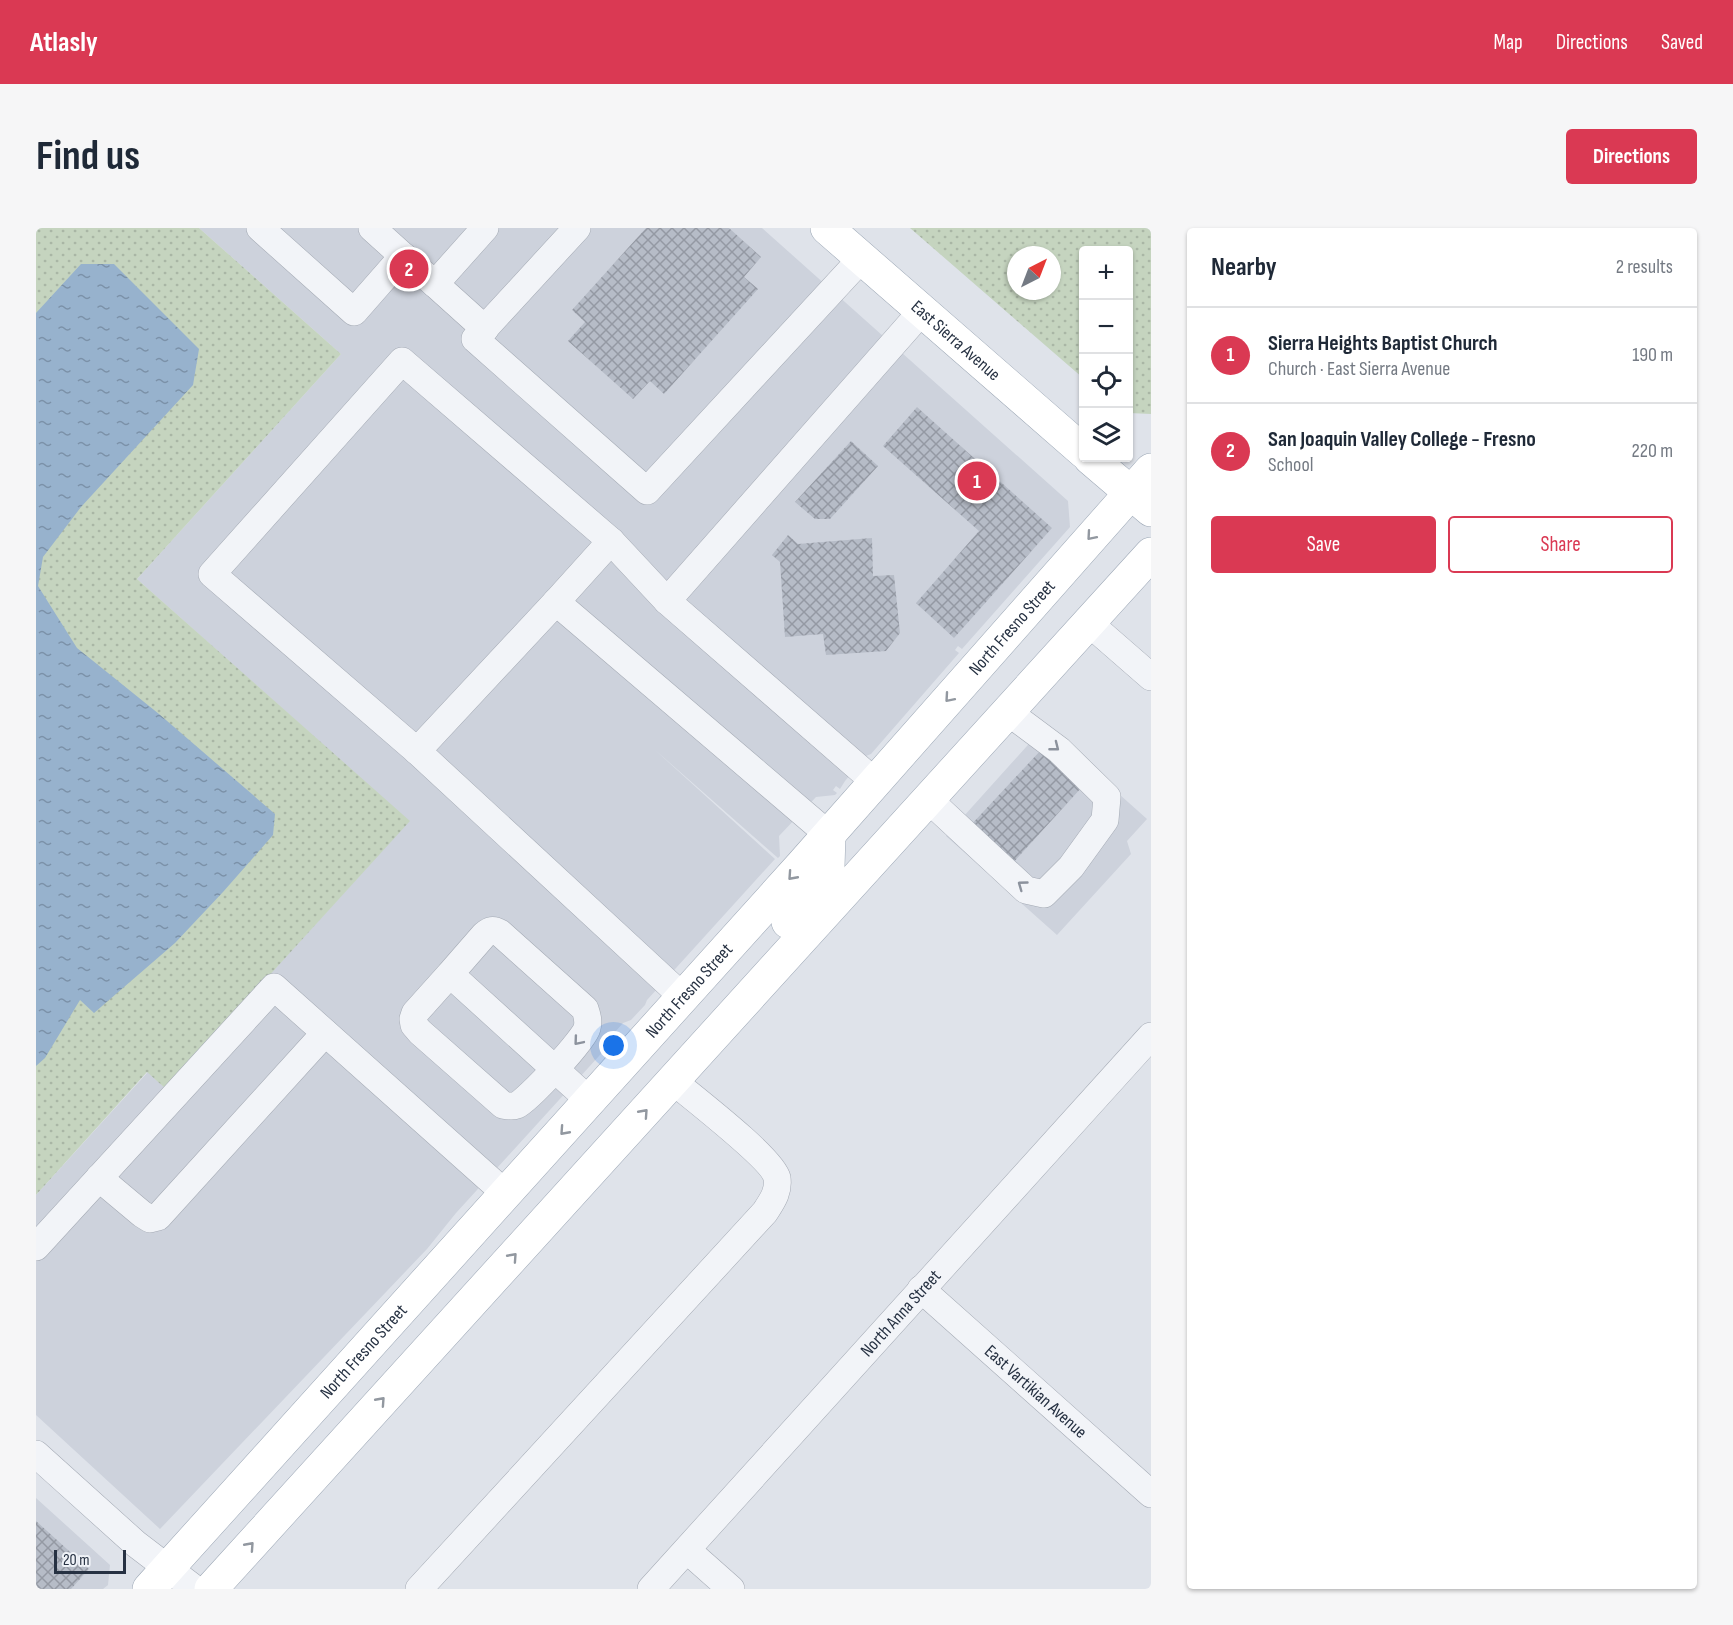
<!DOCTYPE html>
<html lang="en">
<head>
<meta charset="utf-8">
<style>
	:root { --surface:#fff; --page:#f6f6f7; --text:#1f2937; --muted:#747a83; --line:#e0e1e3; --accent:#da3953 }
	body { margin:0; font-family:"Sofia Sans Condensed",sans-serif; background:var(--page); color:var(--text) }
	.controls { position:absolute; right:18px; top:18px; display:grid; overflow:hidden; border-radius:6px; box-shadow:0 2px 4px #0004 }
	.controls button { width:54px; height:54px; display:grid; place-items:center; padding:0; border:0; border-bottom:2px solid var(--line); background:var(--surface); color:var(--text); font:30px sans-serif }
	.compass { position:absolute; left:971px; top:18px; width:54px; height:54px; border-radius:50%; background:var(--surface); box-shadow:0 2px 4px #0004; rotate:42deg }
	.scale { position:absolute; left:18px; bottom:15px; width:72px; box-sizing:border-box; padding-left:6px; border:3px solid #263142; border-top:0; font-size:16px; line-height:21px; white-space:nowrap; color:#263142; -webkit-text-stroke:4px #eff2f7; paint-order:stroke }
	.you { position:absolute; left:578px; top:818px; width:21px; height:21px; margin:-15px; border:4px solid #fff; border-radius:50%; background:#1a73e8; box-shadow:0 0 0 9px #1a73e833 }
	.badge { display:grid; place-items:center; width:39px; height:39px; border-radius:50%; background:var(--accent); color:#fff; font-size:20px; font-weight:700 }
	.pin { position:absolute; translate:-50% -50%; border:3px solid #fff; box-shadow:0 2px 6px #0006 }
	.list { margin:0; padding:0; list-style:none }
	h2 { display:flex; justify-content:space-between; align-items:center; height:78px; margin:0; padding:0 24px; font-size:26px }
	h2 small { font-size:20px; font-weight:400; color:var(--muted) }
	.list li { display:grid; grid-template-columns:39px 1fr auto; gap:18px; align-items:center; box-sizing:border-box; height:96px; padding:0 24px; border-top:2px solid var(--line) }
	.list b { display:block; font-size:22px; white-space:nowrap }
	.list p { margin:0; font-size:20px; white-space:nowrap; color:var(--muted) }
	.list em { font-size:20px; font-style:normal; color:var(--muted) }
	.actions { display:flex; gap:12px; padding:18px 24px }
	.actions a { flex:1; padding:14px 0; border:2px solid var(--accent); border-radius:6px; text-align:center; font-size:21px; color:var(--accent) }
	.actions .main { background:var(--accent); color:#fff }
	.icon { flex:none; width:33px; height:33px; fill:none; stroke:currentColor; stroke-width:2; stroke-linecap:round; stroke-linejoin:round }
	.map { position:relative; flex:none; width:1115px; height:1361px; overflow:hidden; border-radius:6px }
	header { display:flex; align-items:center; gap:36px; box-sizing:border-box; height:84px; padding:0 30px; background:var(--accent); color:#fff }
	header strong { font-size:28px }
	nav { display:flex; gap:33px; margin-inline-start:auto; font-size:21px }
	.intro { display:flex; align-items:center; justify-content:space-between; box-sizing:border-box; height:144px; padding:0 36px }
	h1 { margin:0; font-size:42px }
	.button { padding:15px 27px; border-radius:6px; background:var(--accent); color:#fff; font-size:21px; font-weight:700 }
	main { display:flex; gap:36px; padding:0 36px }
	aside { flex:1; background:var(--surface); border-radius:6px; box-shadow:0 2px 4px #0004 }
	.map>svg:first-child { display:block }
	.built { fill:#cdd2dc }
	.grass { fill:url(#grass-dots); fill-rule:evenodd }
	.water { fill:url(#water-ripples) }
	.building { fill:url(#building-cross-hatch) }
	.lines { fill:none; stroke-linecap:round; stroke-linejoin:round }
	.minor-casing { stroke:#a4aab4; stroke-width:28 }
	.major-casing { stroke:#9da8b6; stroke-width:34 }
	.minor { stroke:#f2f4f8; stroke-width:27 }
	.major { stroke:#fff; stroke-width:33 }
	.oneway { stroke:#9298a0 }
	.oneway2 { stroke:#8c929d }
	.labels { text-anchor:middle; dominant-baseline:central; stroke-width:5; stroke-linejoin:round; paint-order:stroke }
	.street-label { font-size:18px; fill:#263142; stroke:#eff2f7 }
</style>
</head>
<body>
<header>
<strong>Atlasly</strong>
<nav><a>Map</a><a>Directions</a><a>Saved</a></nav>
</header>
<div class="intro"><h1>Find us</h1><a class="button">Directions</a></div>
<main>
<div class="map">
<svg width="1115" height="1361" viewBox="0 0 1115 1361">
	<defs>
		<pattern id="grass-dots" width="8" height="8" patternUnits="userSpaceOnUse" patternTransform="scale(1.5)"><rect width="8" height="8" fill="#c5d4bf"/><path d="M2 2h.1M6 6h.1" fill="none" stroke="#a9b6a5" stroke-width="1.8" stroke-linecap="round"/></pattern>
		<pattern id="water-ripples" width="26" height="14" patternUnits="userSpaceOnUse" patternTransform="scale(1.5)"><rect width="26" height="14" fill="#97b2cd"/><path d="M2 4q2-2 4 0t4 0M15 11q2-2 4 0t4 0" fill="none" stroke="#7b91a8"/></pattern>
		<pattern id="building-cross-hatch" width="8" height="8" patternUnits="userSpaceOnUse" patternTransform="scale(1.5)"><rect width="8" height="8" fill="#b6bcc7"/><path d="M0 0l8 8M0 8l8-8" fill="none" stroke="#9499a3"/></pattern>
	</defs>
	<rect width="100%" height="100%" fill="#dfe3ea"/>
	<!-- built -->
	<path class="built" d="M163,0H726L1032,273L1034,299L926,421L922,418L919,422L923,425L835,526L830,528L809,553L804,561L800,558L797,562L801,565L799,567L780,569L743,608L744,628L742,630L618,521L739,631L611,772L609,777L595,792L587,795L579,804L577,813L573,809L569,813L573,817L420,985L391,1021L124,1301L0,1187V967L112,844L130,861L373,593L101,351L305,126Z
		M1008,499L1111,591L1091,613L1095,626L1021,707L910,608Z
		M0,1270L74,1337L72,1357L67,1361H0Z"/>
	<!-- grass -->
	<path class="grass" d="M0,0H163L305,126L101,351L374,593L130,861L111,844L0,967Z
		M874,0H1115V186L1093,185L1092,22H1048L1047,150ZM980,27H1016V63H980Z"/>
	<!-- water -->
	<path class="water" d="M45,36H78L163,121L157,157L45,279L7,329L2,358L41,420L123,486L239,586L237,607L187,664L139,715L58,785L44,772L9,830L0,838V85Z"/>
	<!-- building -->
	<path class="building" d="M610,0H693L725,29L708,49L722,61L628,166L614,153L597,171L532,113L549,94L536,82Z
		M881,179L1016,300L918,410L880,375L943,303L847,218Z
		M815,213L842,238L794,291H779L759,274Z
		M752,307L762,316L836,310L837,348L858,347L864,405L850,423L790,427L787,406L749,409L744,334L736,327Z
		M1005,522L1046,559L976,636L934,598Z
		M0,1293L53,1341L35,1361H0Z"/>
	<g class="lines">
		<!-- minor casing -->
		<g class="minor-casing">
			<g id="minor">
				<path d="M224,0L318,84L367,28L399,56L449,0"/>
				<path d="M336,0L367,28"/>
				<path d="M541,0L439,111L611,263L826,30"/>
				<path d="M399,56L449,101"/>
				<path d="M631,373L575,313L366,133L176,346L381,523L520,374L793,607"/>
				<path d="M520,374L575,313"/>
				<path d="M1053,395L1115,449"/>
				<path d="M381,523L647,769"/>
				<path d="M839,554L631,373L886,83"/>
				<path d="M893,572L990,662L1008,666L1035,639L1069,592L1071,569L1023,522L972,484"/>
				<path d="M414,746L448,707C454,702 457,701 464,705L549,781C551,787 553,793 551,800C548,812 492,872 481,877C476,879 472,878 467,877L384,804L378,797L377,791L379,785L414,746L554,873"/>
				<path d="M63,950L106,986L114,991L122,989L289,805"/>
				<path d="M0,1019L238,759L470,966"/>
				<path id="s1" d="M885,1061L1115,1266"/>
				<path d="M0,1226L100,1316L159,1361"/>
				<path d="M651,1322L695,1361"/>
				<path d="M383,1361L729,984C736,973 743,964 741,950C737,931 656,869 637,853"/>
				<path id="s2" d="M615,1361L1115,808"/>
			</g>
		</g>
		<!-- major casing -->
		<g class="major-casing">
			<g id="major">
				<path id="s3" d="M791,0L1048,224"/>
				<path d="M1054,230L1115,282"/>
				<path d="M752,694L780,663L792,639L793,607"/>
				<path id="s4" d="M113,1361L765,638L1115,242"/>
				<path d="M175,1361L1115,326"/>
			</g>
		</g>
		<!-- minor -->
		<use href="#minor" class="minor"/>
		<!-- major -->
		<use href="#major" class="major"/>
	</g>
	<!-- one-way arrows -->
	<defs><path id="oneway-chevron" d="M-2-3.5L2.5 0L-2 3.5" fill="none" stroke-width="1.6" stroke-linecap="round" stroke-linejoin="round" transform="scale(1.5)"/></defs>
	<g class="oneway">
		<use href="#oneway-chevron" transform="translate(1055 308) rotate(131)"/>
		<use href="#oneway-chevron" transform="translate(913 470) rotate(131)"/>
		<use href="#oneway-chevron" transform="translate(756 648) rotate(132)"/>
		<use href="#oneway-chevron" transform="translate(608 885) rotate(-48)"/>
		<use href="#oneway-chevron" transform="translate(528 903) rotate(132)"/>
		<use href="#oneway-chevron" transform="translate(477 1029) rotate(-48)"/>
		<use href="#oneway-chevron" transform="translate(345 1173) rotate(-48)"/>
		<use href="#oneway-chevron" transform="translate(214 1318) rotate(-48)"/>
	</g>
	<g class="oneway2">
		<use href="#oneway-chevron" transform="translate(1019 519) rotate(38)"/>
		<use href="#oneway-chevron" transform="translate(986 657) rotate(-144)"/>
		<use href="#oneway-chevron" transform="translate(542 813) rotate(130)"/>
	</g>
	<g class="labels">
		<!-- street labels -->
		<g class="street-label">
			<text stroke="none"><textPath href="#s3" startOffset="171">East Sierra Avenue</textPath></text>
			<text stroke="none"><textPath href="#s4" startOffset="1292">North Fresno Street</textPath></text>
			<text stroke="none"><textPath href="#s4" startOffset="806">North Fresno Street</textPath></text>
			<text stroke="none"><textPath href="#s2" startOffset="372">North Anna Street</textPath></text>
			<text stroke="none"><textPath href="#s4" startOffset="320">North Fresno Street</textPath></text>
			<text stroke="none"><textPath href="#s1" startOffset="154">East Vartikian Avenue</textPath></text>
		</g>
	</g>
</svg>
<div class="controls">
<button>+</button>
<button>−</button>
<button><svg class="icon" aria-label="locate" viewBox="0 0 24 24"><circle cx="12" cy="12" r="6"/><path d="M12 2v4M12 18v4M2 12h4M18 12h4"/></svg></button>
<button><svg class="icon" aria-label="layers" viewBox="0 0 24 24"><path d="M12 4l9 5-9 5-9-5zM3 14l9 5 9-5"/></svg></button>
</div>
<svg class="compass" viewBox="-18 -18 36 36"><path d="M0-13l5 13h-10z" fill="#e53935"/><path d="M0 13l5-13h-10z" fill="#747a83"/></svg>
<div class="scale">20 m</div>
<div class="you"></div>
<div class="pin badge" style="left:941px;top:253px">1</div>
<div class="pin badge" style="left:373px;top:41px">2</div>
</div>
<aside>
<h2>Nearby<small>2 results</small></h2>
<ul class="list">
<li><span class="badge">1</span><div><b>Sierra Heights Baptist Church</b><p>Church · East Sierra Avenue</p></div><em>190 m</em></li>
<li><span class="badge">2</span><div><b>San Joaquin Valley College - Fresno</b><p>School</p></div><em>220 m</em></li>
</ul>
<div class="actions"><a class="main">Save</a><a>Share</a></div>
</aside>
</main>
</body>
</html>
